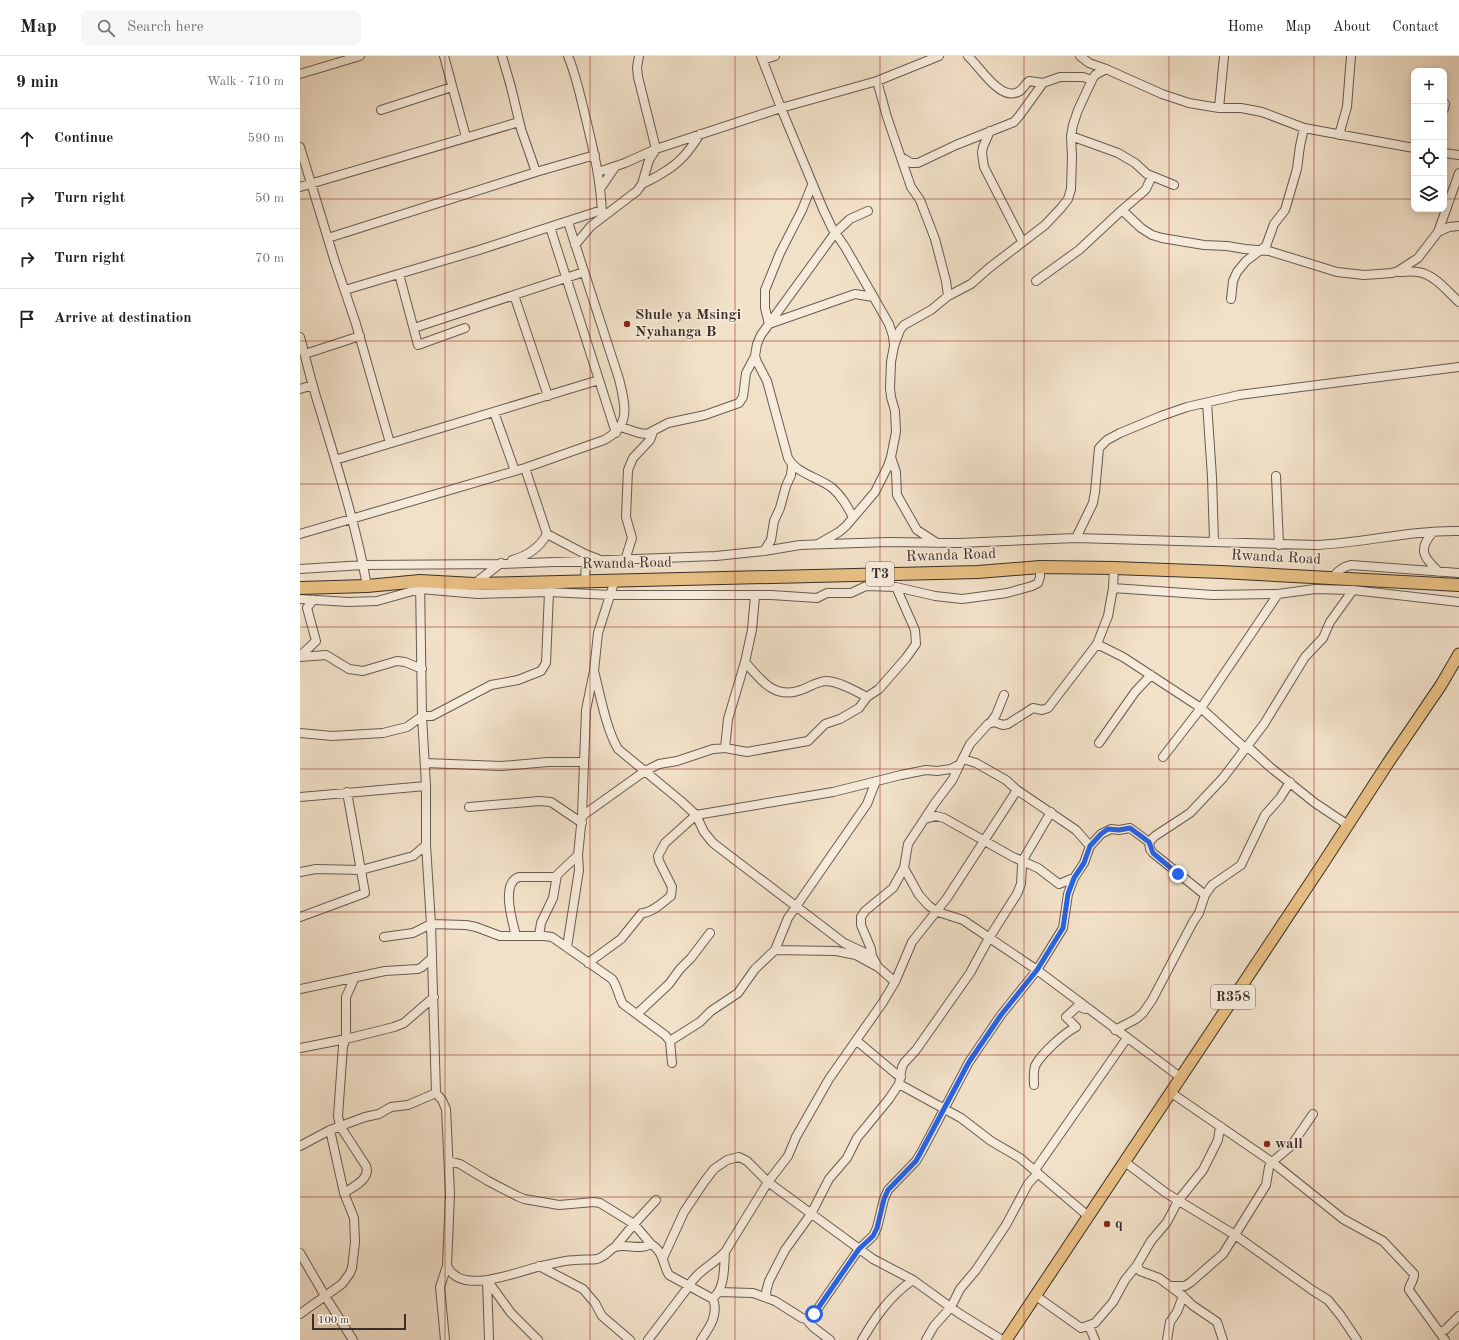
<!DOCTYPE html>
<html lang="en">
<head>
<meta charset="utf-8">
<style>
	:root { --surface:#fff; --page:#f6f6f6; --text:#222; --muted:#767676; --line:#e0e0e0 }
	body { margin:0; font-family:"Old Standard TT",serif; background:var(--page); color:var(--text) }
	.controls { position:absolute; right:12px; top:12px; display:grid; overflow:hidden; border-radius:8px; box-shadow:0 2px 10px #0003 }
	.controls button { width:36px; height:36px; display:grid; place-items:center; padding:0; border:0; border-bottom:1px solid var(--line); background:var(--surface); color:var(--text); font:20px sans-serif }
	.scale { position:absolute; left:12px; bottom:10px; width:94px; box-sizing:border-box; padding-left:4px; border:2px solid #3a2e28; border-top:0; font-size:11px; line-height:14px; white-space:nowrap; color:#3a2e28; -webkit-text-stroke:3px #f7ecdc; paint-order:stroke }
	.stop { position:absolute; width:12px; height:12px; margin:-9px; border:3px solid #2563eb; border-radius:50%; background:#fff }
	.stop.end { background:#2563eb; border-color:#fff; box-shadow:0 1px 4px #0008 }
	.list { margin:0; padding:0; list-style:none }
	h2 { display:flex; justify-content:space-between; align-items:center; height:52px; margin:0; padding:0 16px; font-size:17px }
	h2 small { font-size:13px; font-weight:400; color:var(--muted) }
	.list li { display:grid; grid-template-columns:26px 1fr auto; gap:12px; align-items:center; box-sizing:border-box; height:60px; padding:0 16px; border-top:1px solid var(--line) }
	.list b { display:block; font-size:15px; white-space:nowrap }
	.list em { font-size:13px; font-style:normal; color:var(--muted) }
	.icon { flex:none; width:22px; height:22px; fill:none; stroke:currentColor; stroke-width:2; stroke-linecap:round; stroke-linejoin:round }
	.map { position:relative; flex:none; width:1159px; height:1284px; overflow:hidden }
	header { display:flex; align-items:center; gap:24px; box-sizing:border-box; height:56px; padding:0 20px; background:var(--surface); border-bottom:1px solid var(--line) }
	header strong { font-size:19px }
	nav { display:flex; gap:22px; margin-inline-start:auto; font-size:14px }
	.search { width:280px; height:36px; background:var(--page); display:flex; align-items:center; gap:10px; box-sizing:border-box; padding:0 14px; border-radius:8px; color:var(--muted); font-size:15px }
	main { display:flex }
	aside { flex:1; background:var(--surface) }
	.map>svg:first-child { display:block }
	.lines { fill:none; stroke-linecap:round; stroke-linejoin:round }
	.minor-casing { stroke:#685b50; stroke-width:10 }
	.major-casing { stroke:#3a2e28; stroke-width:13 }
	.highway-casing { stroke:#3a2e28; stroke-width:14 }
	.minor { stroke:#f7ecdc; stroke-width:8 }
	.major { stroke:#e9c084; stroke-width:11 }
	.highway { stroke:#e9c084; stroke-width:12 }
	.route { stroke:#2563eb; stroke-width:5 }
	.grid { fill:none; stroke:#8f2418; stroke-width:1; stroke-opacity:0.55 }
	.poi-dot { fill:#8f2418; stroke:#f7ecdc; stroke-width:1.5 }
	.labels { text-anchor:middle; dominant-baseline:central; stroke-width:3; stroke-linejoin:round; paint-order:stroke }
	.shield { fill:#f7ecdc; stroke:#73675e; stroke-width:1 }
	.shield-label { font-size:14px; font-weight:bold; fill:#3a2e28 }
	.poi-label { font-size:15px; font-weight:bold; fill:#3a2e28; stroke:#f7ecdc; text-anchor:start }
	.street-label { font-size:15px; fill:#3a2e28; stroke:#f7ecdc }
</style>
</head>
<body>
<header>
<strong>Map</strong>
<div class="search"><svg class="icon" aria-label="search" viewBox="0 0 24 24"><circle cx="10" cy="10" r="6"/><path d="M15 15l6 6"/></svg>Search here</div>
<nav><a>Home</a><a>Map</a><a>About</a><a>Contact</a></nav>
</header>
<main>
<aside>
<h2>9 min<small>Walk · 710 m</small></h2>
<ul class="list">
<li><svg class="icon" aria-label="ahead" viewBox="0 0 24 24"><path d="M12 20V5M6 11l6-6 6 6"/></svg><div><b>Continue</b></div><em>590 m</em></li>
<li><svg class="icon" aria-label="right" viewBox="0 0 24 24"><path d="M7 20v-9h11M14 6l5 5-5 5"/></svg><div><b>Turn right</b></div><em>50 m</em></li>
<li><svg class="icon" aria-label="right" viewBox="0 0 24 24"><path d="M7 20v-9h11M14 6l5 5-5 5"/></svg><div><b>Turn right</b></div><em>70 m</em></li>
<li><svg class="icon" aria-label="arrive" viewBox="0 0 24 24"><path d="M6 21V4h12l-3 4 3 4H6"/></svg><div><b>Arrive at destination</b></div></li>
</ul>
</aside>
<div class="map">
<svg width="1159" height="1284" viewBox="0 0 1159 1284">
	<rect width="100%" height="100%" fill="#f2e1c9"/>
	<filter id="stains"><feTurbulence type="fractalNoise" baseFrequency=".005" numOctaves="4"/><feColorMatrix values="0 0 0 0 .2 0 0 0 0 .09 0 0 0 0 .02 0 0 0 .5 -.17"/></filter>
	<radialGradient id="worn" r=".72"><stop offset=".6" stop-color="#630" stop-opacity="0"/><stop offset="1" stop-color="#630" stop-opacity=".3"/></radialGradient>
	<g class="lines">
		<!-- minor casing -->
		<g class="minor-casing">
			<path id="minor" d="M144,0L166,81
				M202,0L211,31L221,73L236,116
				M268,0C276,19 280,39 285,59C293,92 301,124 302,159
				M461,0L481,52L523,153L532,172L545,191L589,268L593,280L594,289
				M668,0C680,11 700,45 718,36C723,34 724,29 729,25L743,27L760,21H783L792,24
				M780,0L789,7L806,13L862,38L889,47L919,52H941L962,56L1004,72L1114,92
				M463,4L475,0
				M0,18L60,0
				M577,25L587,61L611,131L620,144L635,183L646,225L648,240
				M919,52L924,0
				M1144,53L1145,48
				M81,54L152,31
				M690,75L683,91L682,97L684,111L722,185
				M1039,79L1047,51L1051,0
				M771,80L818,97L835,107L847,118L874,129
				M0,91L35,206L56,268L90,387
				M1144,97L1159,99
				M601,101L611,107H618L656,89L714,66L720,59L743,27
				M298,116L325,107L356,93L481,52L577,25L639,0
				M342,128C350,124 357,121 364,116C380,107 390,94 400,78
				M512,129L502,154L480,197L465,234V252L469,268L555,238L573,241
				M0,131L219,66
				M300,133L315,111
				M822,154L841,172L852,179L862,182L904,189L927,190L945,193L969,195L1037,216L1064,219L1092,217L1098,215L1118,202L1138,176L1159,117
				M250,171L316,377
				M1138,176L1149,171L1159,170
				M28,182L236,116L295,99
				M275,189L291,170L337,135L342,128L349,104L356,93L338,21L337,11L339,0
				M1099,216C1106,216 1112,215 1118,216C1134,218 1148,236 1159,246
				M99,218L118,289L165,272
				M736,225L779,194L822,154L843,136L846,133L852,120
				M45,234L179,194L302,154
				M214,239L248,340
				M931,243L933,225L937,216L946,205L966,190L974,168L985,154L997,113L1000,90L1004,72
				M114,272L284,216
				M0,281C6,303 11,325 18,347C36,407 56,468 67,530
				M5,298L60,280
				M0,333L13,329
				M907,347L912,421L914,485
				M194,356L215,415
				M321,371L339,377L347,378L368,367L405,359L439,347L443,341L446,317L455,300
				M591,401L596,416L597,439L617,474L637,487
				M35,404L299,324
				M225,412L247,478L285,498L298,503
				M976,420L979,489
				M553,461C547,450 541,439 531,431C517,421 496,417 488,402L467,325L457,306L455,300L457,288L461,279L535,177L550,163L568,155
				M1133,476C1117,494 1124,502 1139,516
				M0,478L225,412L304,384C332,370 325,348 319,323L268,166
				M776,482L793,447L795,436L799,392L807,384L820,377L861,360L887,351L939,339L1159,311
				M518,488L539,476L546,470L575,436L588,410L591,401L596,376L595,355L591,341L590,332L591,306L594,290L600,274L604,269L631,254L648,240L671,228L689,212L745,169L761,152L768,143L771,133L772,101L771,80L773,69L778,54L792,24L795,19L806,13
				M464,495L471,484L474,465L480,452L486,430L491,419L492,409
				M212,504C227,500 240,491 247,478
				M325,504L332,482L326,461L328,414L333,402L350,384L353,376
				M0,513L63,509L200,508L416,500L464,495L500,489L588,486L659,487L776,482L1016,489C1063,487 1111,474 1159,475
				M1033,521C1038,515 1042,511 1051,509L1159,517
				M285,524L286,506
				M120,525L122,660L126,730V789L131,868L136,1037L142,1044L146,1053L150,1138L147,1210C162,1242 222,1213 246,1209C256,1207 266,1204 276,1204C283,1203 291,1204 297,1203C305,1201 309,1194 315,1191C327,1187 339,1195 351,1188C365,1197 362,1208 369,1219L413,1243C419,1259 409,1272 401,1284
				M174,528L201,507
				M813,532L913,539L978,538L1015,533L1053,534L1159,546
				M0,543L48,546L77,545L120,533L178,538L249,536L311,539H471L517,542L527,537H551L566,530L596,531L635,540L662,543L707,537L732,530L738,527L740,521V511
				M797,588L823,601L901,652L946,693
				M0,600L16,585L7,552L13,544
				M0,601L26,599L49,613L63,615L97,605L105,606L122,613
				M445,606C460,623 474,644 501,634C510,631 517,625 527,625C541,626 555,635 567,641
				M294,615C300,638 306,673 318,693L381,745L396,759L404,776L413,787L544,887L572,900L578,911L595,926
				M691,666L696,659L704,639
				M0,677L32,680L83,677L107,671L122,660H132L191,629L218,624L241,615L246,607L249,536
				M799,687L835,636L851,619
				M948,691L970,711L1015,747L1048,769
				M425,692L428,663L445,606L452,574L455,540
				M863,701L901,652L978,538
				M663,703L676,707L706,724L717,734L776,774L790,790
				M125,707L201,710L248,706H284
				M0,741L126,730
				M169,751L239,745L251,746L282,767
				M282,760L345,715L359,708L377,705L413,693L425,692L447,696L508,685L525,668L540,663L559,652L567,641L579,633L606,602L616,588L615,574L596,531
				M625,763L636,760L644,762L713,801L738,812L759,828L774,822L784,807L790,790L801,778L811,773L819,774L830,772L849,786L850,793L853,797L905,839L912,829L941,809L965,759L980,742L990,726
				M849,786L855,780L890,757L923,722L964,668L1005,601L1023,582L1030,566L1053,534
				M604,812L619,839L629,850L638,856L663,864L737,914L880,1021
				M0,816L16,813L61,814L113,800L126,789
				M0,861L65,837L47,736
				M216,880C213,867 200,827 219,821H256
				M239,880L241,867L253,842L257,819L278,799
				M84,881L113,877L131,868L166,869L176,871L200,880H244L252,881L312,923C318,931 318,940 323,948L365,979L370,985L372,1007
				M267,891L279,814L278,799L282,760L286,654L294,615L298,577L315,524
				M475,894L536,895L556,899L576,910
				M572,900L571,893L561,869V861L565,855L593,832L604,812L608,788L635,747L653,723L660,708
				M288,907L321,883L342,857C352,857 363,846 371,840L372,831L359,805L358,800L365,787L396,759L533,736L601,719L626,714L637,715L651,713L660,708L670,688L688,668L694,666L703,669L708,668L733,652L742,654L748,652L797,588L808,560L813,532L814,512
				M0,933L85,915L118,913L122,911L132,902
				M337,958L369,928L380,913L391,902L410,877
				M815,974L836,963L843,957L852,944L893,866L899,857L905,839
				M370,985L400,966L411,955L438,937L455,913L475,894L488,862L567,748L576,725
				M557,985L595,1017L601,1021
				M0,992L46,983L94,971L104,967L134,941
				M599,1028L661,1062L691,1085L720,1102L788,1160
				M734,1029C734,1022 733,1017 735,1010C741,998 764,977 776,971L766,961L778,950L785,953
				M870,1036L972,1106L1043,1163L1083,1185L1114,1218C1115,1224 1109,1228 1109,1234L1145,1284
				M0,1090L30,1074L65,1061L79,1058L91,1051L108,1049L136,1037
				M149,1105L160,1108L188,1125L217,1140L224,1143L259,1149L294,1146L300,1147L334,1168L351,1188
				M825,1106L866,1137L935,1179L1012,1234L1028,1244L1041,1260L1057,1284
				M735,1114L827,982
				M44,1137C53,1131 71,1123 66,1110L40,1070L38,1060L43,990L46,983V941L55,921
				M315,1191L334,1168L356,1144
				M0,1197L25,1240L53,1284
				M363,1202L384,1156L404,1126L414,1113L427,1104L439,1101L447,1105L468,1126L573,1203L613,1224L660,1258L702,1284
				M837,1209L840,1215L859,1222L883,1240L892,1249L917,1266L923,1284
				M239,1210L283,1233L295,1247L302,1260L330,1284
				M187,1224L211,1257L238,1284
				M187,1225L189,1284
				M871,1230H885L891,1226L923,1198L966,1129L969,1111L972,1106L991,1090L1013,1058
				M419,1236L453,1237L475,1245L502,1262L506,1263L514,1258L559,1193L573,1180L577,1172L584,1143L588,1134L616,1105L622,1095L669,1006L701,959L737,914L763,872L768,838L774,822
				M416,1239C425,1229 424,1209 425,1196
				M736,1240L781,1272L795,1267L813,1246L825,1224L837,1209L851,1185L867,1166L878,1145L903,1114L918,1084L920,1070
				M467,1242L466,1236L469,1225L485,1194L511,1158L529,1123L547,1102L557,1082L589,1043L599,1028L602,1011L604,1007L616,994L670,917L689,882L717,838L721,828L722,810L724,802L751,756
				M0,1258L42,1228L50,1217L52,1212L55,1186L54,1162L44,1137L30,1074
				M506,1263L513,1271L530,1284
				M789,1270L795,1284
				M1140,1276L1145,1274L1159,1260
				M145,1284L140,1231L147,1210
				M348,1284L389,1230C397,1215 413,1209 425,1196L468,1126L488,1100L496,1081L529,1023L583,946L595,926L612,886L647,842L717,734
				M562,1284C576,1260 590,1240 613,1224
				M626,1284L634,1270L651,1251L660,1233L676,1214L706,1169L728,1128L738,1117
				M867,1284L870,1266L877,1256L883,1240"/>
		</g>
		<!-- major casing -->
		<g class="major-casing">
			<path id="major" d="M706,1284L1022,809L1088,707L1141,629L1159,598"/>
		</g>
		<!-- highway casing -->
		<g class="highway-casing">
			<path id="highway" d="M0,532L67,530L120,525L174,528L678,516L740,511L814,512L921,516L1159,529"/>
		</g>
		<!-- minor -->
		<use href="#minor" class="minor"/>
		<!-- major -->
		<use href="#major" class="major"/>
		<!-- highway -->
		<use href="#highway" class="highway"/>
	</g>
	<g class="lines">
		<!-- route -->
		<path class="route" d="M514,1258L559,1193L573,1180L577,1172L584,1143L588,1134L616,1105L622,1094L669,1006L701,959L737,914L763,872L768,838L774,822L784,807L790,790L801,778L808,773L819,774L830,772L849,786L853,797L878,818"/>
	</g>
	<!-- grid -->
	<path class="grid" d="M145,0V1284M290,0V1284M435,0V1284M580,0V1284M724,0V1284M869,0V1284M1014,0V1284M0,143H1114M1144,143H1159M0,285H1159M0,428H1159M0,571H1159M0,713H1159M0,856H1159M0,999H1159M0,1141H1159"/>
	<!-- markers -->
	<g class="poi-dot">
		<circle cx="327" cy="268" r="4"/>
		<circle cx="967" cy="1088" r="4"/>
		<circle cx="807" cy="1168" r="4"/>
	</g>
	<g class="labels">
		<!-- shield labels -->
		<g class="shield">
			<rect x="566" y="506" width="28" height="24" rx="3"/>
			<rect x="911" y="929" width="44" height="24" rx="3"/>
		</g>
		<g class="shield-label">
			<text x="580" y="518">T3</text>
			<text x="933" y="941">R358</text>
		</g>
		<!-- poi labels -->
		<g class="poi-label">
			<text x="335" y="259">Shule ya Msingi<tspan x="335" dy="17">Nyahanga B</tspan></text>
			<text x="975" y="1088">wall</text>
			<text x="815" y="1168">q</text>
		</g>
		<!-- street labels -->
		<g class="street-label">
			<text transform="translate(651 500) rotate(-2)">Rwanda Road</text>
			<text transform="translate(976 502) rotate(3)">Rwanda Road</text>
			<text transform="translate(327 508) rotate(-1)">Rwanda Road</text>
		</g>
	</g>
	<rect width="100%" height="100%" filter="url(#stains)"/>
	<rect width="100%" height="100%" fill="url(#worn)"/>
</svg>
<div class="controls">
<button>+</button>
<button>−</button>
<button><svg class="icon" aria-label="locate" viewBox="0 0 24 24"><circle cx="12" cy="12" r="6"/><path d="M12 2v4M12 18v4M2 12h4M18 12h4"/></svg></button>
<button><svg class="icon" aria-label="layers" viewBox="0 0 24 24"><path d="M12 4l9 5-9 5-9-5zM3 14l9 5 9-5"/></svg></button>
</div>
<div class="scale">100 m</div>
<div class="stop" style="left:514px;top:1258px"></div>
<div class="stop end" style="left:878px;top:818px"></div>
</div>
</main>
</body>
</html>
